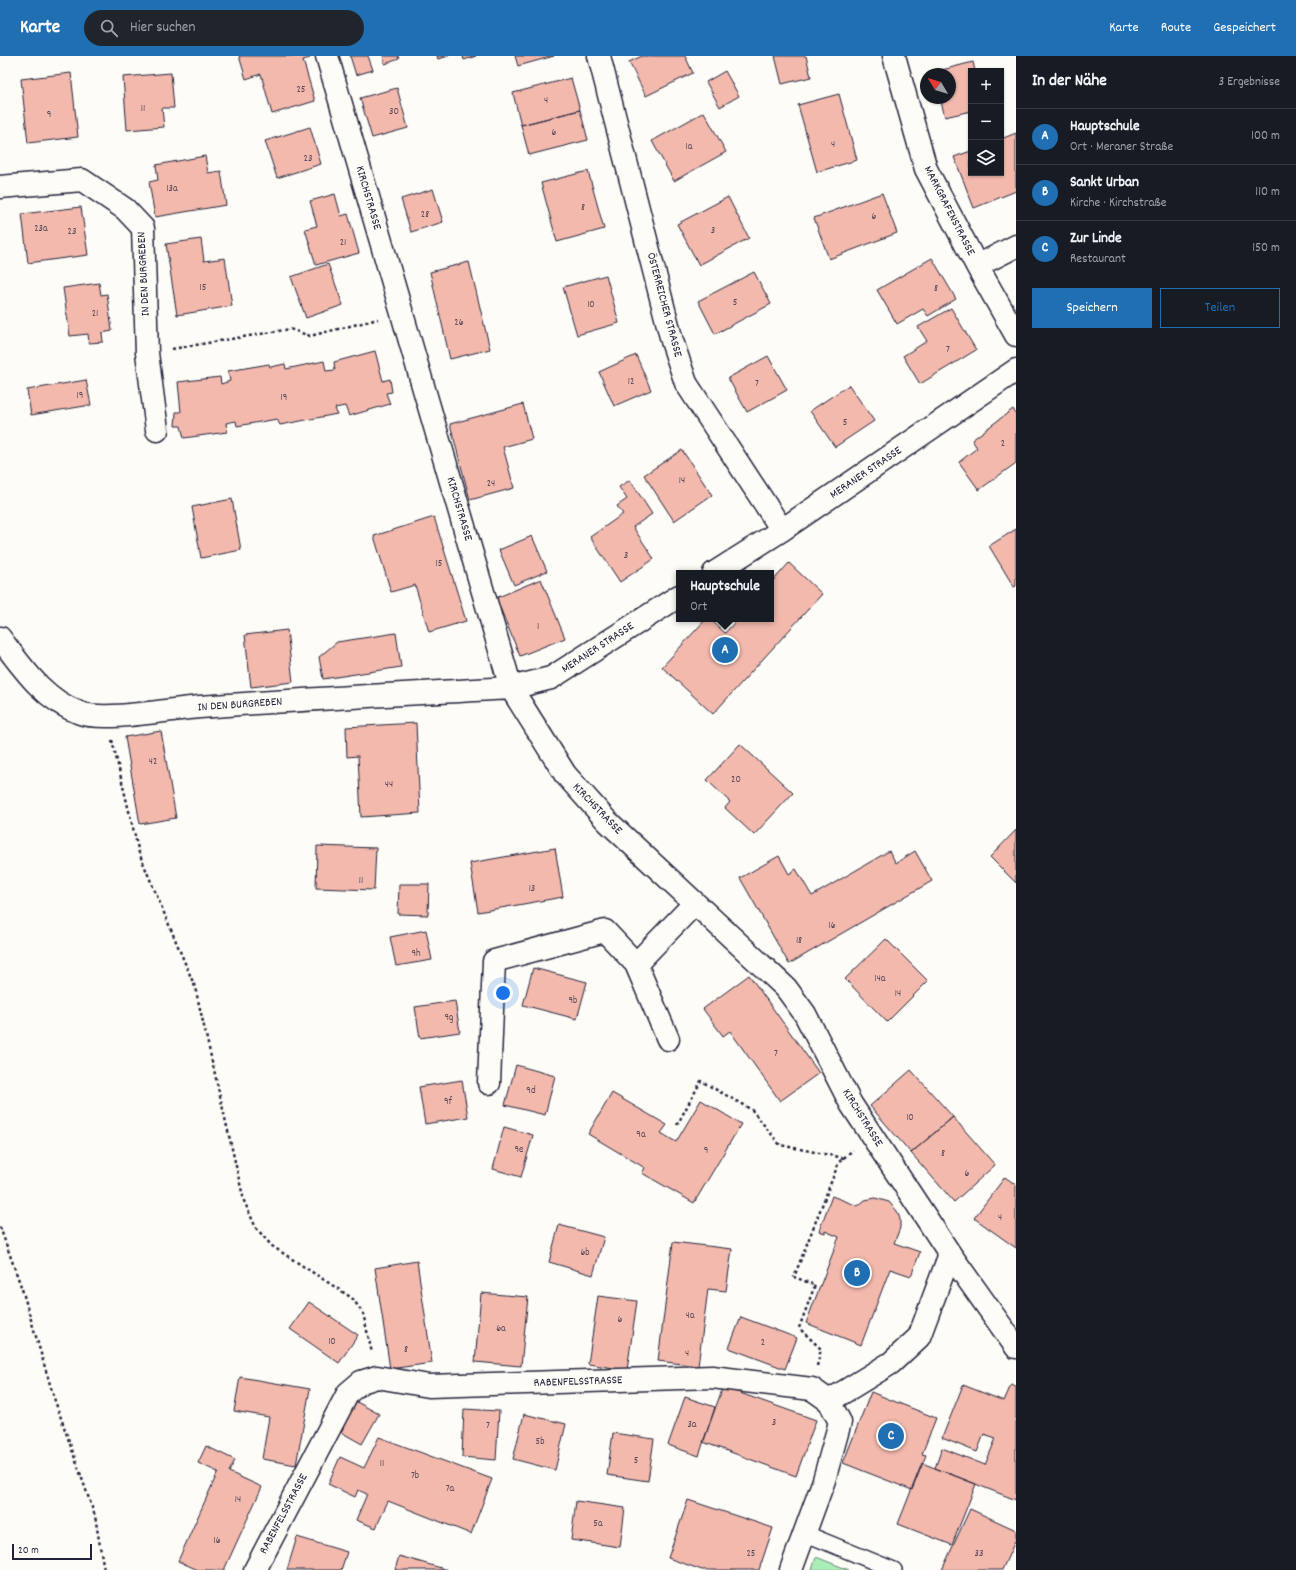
<!DOCTYPE html>
<html lang="de">
<head>
<meta charset="utf-8">
<style>
	:root { --surface:#171b24; --page:#20242c; --text:#f1f3f6; --muted:#9ea1a6; --line:#363941; --accent:#1f6fb2 }
	body { margin:0; font-family:Dekko,sans-serif; background:var(--page); color:var(--text) }
	.controls { position:absolute; right:12px; top:12px; display:grid; overflow:hidden; border-radius:0px; box-shadow:0 1px 3px #0004 }
	.controls button { width:36px; height:36px; display:grid; place-items:center; padding:0; border:0; border-bottom:1px solid var(--line); background:var(--surface); color:var(--text); font:20px sans-serif }
	.compass { position:absolute; left:920px; top:12px; width:36px; height:36px; border-radius:50%; background:var(--surface); box-shadow:0 1px 3px #0004; rotate:308deg }
	.scale { position:absolute; left:12px; bottom:10px; width:80px; box-sizing:border-box; padding-left:4px; border:2px solid #22223b; border-top:0; font-size:11px; line-height:14px; white-space:nowrap; color:#22223b; -webkit-text-stroke:3px #fdfcf7; paint-order:stroke }
	.you { position:absolute; left:503px; top:937px; width:14px; height:14px; margin:-10px; border:3px solid #fff; border-radius:50%; background:#1a73e8; box-shadow:0 0 0 6px #1a73e833 }
	.badge { display:grid; place-items:center; width:26px; height:26px; border-radius:50%; background:var(--accent); color:#fff; font-size:13px; font-weight:700 }
	.pin { position:absolute; translate:-50% -50%; border:2px solid #fff; box-shadow:0 1px 4px #0006 }
	.popup { position:absolute; left:676px; top:514px; width:98px; height:52px; box-sizing:border-box; display:grid; place-content:center; border-radius:0px; background:var(--surface); filter:drop-shadow(0 1px 3px #0005); font-size:13px; white-space:nowrap; color:var(--muted) }
	.popup b { font-size:15px; color:var(--text) }
	.popup::after { content:''; position:absolute; left:50%; top:100%; margin-left:-8px; border:8px solid transparent; border-top-color:var(--surface) }
	.list { margin:0; padding:0; list-style:none }
	h2 { display:flex; justify-content:space-between; align-items:center; height:52px; margin:0; padding:0 16px; font-size:17px }
	h2 small { font-size:13px; font-weight:400; color:var(--muted) }
	.list li { display:grid; grid-template-columns:26px 1fr auto; gap:12px; align-items:center; box-sizing:border-box; height:56px; padding:0 16px; border-top:1px solid var(--line) }
	.list b { display:block; font-size:15px; white-space:nowrap }
	.list p { margin:0; font-size:13px; white-space:nowrap; color:var(--muted) }
	.list em { font-size:13px; font-style:normal; color:var(--muted) }
	.actions { display:flex; gap:8px; padding:12px 16px }
	.actions a { flex:1; padding:9px 0; border:1px solid var(--accent); border-radius:0px; text-align:center; font-size:14px; color:var(--accent) }
	.actions .main { background:var(--accent); color:#fff }
	.icon { flex:none; width:22px; height:22px; fill:none; stroke:currentColor; stroke-width:2; stroke-linecap:round; stroke-linejoin:round }
	.map { position:relative; flex:none; width:1016px; height:1514px; overflow:hidden }
	header { display:flex; align-items:center; gap:24px; box-sizing:border-box; height:56px; padding:0 20px; background:var(--accent); color:#fff }
	header strong { font-size:19px }
	nav { display:flex; gap:22px; margin-inline-start:auto; font-size:14px }
	.search { width:280px; height:36px; background:var(--page); display:flex; align-items:center; gap:10px; box-sizing:border-box; padding:0 14px; border-radius:22px; color:var(--muted); font-size:15px }
	main { display:flex }
	aside { flex:1; background:var(--surface) }
	.map>svg:first-child { display:block }
	.green { fill:#abedb6; stroke:#668878 }
	.building { fill:#f3b9ad; stroke:#22223b }
	.lines { fill:none; stroke-linecap:round; stroke-linejoin:round }
	.lane-casing { stroke:#22223b; stroke-width:18 }
	.street-casing { stroke:#22223b; stroke-width:25 }
	.path { stroke:#22223b; stroke-width:2.5; stroke-dasharray:3 3; stroke-linecap:butt }
	.lane { stroke:#fdfcf7; stroke-width:15 }
	.street { stroke:#fdfcf7; stroke-width:22 }
	.labels { text-anchor:middle; dominant-baseline:central; stroke-width:3; stroke-linejoin:round; paint-order:stroke }
	.number-label { font-size:10px; fill:#564858 }
	.street-label { font-size:12px; fill:#22223b; stroke:#fdfcf7 }
</style>
</head>
<body>
<header>
<strong>Karte</strong>
<div class="search"><svg class="icon" aria-label="search" viewBox="0 0 24 24"><circle cx="10" cy="10" r="6"/><path d="M15 15l6 6"/></svg>Hier suchen</div>
<nav><a>Karte</a><a>Route</a><a>Gespeichert</a></nav>
</header>
<main>
<div class="map">
<svg width="1016" height="1514" viewBox="0 0 1016 1514">
	<rect width="100%" height="100%" fill="#fdfcf7"/>
	<filter id="ink" filterUnits="userSpaceOnUse"><feTurbulence type="fractalNoise" baseFrequency=".025" numOctaves="2"/><feDisplacementMap in="SourceGraphic" scale="8" xChannelSelector="R" yChannelSelector="G"/><feConvolveMatrix kernelMatrix="1 2 1 2 8 2 1 2 1" color-interpolation-filters="sRGB"/></filter>
	<g filter="url(#ink)">
		<!-- green -->
		<path class="green" d="M816,1501L849,1514H812Z"/>
		<!-- building -->
		<path class="building" d="M239,0H310V2L303,4L315,45L272,58L261,18L246,23Z
			M350,0H368L373,14L356,19Z
			M383,0H398L399,3L385,8Z
			M437,0H449L438,3Z
			M463,0H476L464,4Z
			M515,0H554L518,10Z
			M642,0H685L693,17L646,40L629,6Z
			M775,0H806L811,21L782,28Z
			M973,6L975,15H971V55L945,61L940,42H950V18H934V16Z
			M725,15L739,40L720,51L706,26Z
			M71,17L78,81L28,87L21,23Z
			M171,17L174,52H162L164,71L127,74L123,21Z
			M571,22L580,54L521,69L513,37Z
			M397,32L408,72L372,82L360,42Z
			M839,38L857,104L817,116L798,49Z
			M580,54L588,84L529,99L521,69Z
			M704,56L726,96L674,125L652,85Z
			M310,71L321,108L277,122L265,85Z
			M1016,77V135L974,152L954,101L971,95V117H1001V83Z
			M205,100L208,117L221,115L226,149L155,161L149,126L158,124L156,109Z
			M588,115L604,173L557,186L541,127Z
			M433,133L443,166L411,176L401,143Z
			M882,137L897,177L829,203L814,162Z
			M335,138L341,160L348,158L359,197L316,209L305,173L317,170L310,145Z
			M728,141L749,182L699,209L677,168Z
			M81,151L88,199L28,207L22,158Z
			M201,183L204,205L225,202L232,250L177,259L166,188Z
			M932,202L956,243L928,260L923,253L897,268L877,234Z
			M469,206L490,293L450,303L430,216Z
			M328,208L343,249L306,262L291,221Z
			M754,216L771,248L715,278L698,245Z
			M606,219L619,267L577,279L563,231Z
			M99,227L101,239L107,238L112,275L102,277L103,286L89,287L88,278L70,280L63,232Z
			M951,252L976,294L920,328L903,300L927,285L918,271Z
			M375,295L383,325L390,323L392,336L386,337L390,348L349,360L345,350L335,352L337,358L280,369L277,363L237,370L236,365L226,367L227,376L184,382L181,370H175L176,356H181L178,326L220,321L221,328L230,325L228,315L269,308L270,311L285,308L286,313L324,305L326,315L335,314L334,306Z
			M636,299L651,334L614,350L599,316Z
			M768,300L787,334L747,356L728,322Z
			M86,324L91,349L31,359L27,334Z
			M849,329L874,365L835,391L810,355Z
			M523,348L532,383L503,391L514,432L470,444L450,368Z
			M1013,353L1016,358V407L979,434L959,406L977,392L972,384Z
			M682,394L712,439L674,465L644,419Z
			M630,424L652,458L633,471L654,503L620,526L590,481L623,458L617,450L627,443L619,431Z
			M232,443L241,494L201,502L192,451Z
			M434,461L466,565L429,576L415,529L391,536L374,480Z
			M1016,473V530L1014,531L989,490Z
			M532,480L547,515L514,529L499,494Z
			M789,507L822,538L713,658L662,611L706,563H710L725,577L738,563H771V527Z
			M541,523L565,582L520,600L496,542Z
			M287,574L293,626L251,631L245,579Z
			M396,577L401,611L323,623L319,601L337,586Z
			M416,667L420,757L361,761L358,700L347,701L346,671Z
			M161,675L176,762L140,768L125,681Z
			M740,688L793,737L754,779L725,752L730,746L707,724Z
			M1016,774V827L990,801Z
			M317,790L376,792L374,834L316,832Z
			M555,792L563,841L478,856L470,807Z
			M889,795L896,807L915,795L932,825L789,908L740,822L779,800L789,818L796,813L812,840Z
			M399,828H429L428,859L398,858Z
			M426,874L432,904L396,910L390,881Z
			M886,883L928,925L887,966L845,923Z
			M533,912L587,926L577,963L523,949Z
			M749,919L819,1017L780,1045L730,975L723,980L703,953Z
			M455,945L460,976L420,982L415,951Z
			M516,1009L555,1020L545,1059L505,1049Z
			M911,1014L953,1061L911,1097L870,1050Z
			M462,1024L468,1061L425,1068L419,1031Z
			M612,1037L667,1069L661,1077L676,1086L701,1044L741,1068L694,1147L642,1117L645,1112L588,1078Z
			M953,1061L995,1109L954,1146L911,1097Z
			M504,1071L533,1079L521,1121L493,1113Z
			M1005,1121L1016,1129V1192L974,1162Z
			M832,1140L858,1150L865,1144L875,1142L889,1146L897,1155L900,1163V1172L894,1187L920,1196L911,1220L890,1213L861,1289L806,1267L839,1181L825,1175V1177L819,1175Z
			M559,1169L604,1181L593,1219L549,1206Z
			M673,1186L732,1193L726,1235L708,1233L698,1310L658,1305Z
			M417,1205L432,1307L390,1313L375,1212Z
			M481,1237L528,1241L521,1310L475,1306Z
			M598,1240L637,1245L627,1314L588,1308Z
			M309,1246L358,1279L339,1307L290,1273Z
			M741,1261L797,1282L785,1313L729,1292Z
			M240,1321L310,1333L296,1409L262,1403L269,1361L234,1355Z
			M963,1329L1004,1345L1011,1329L1016,1331V1444L935,1412L942,1392L985,1409L996,1382L984,1378L977,1396L942,1382Z
			M723,1331L816,1364L796,1420L703,1386Z
			M871,1336L936,1362L922,1398L926,1399L912,1434L843,1407Z
			M685,1341L715,1351L699,1400L668,1389Z
			M355,1345L379,1358L362,1388L339,1375Z
			M464,1353L499,1355L496,1404L462,1401Z
			M524,1358L566,1368L555,1414L513,1403Z
			M613,1377L654,1383L648,1425L607,1419Z
			M379,1381L492,1423L471,1478L388,1445L376,1472L356,1464L367,1438L358,1434L355,1441L328,1428L340,1401L364,1412Z
			M206,1390L235,1404L229,1416L262,1431L224,1514H198L178,1505L218,1416L198,1407Z
			M922,1407L976,1428L952,1489L898,1468Z
			M688,1444L773,1472L759,1514H702L668,1502Z
			M576,1445L625,1452L620,1491L571,1484Z
			M970,1453L1016,1474V1483L1002,1514H942Z
			M297,1481L347,1496L341,1514H287Z
			M399,1500L448,1514H395Z"/>
		<g class="lines">
			<!-- lane casing -->
			<g class="lane-casing">
				<path id="lane" d="M804,1477L894,1514"/>
			</g>
			<!-- street casing -->
			<g class="street-casing">
				<path id="street" d="M327,0L511,632L565,718L607,765L786,932L805,958L851,1048L950,1198L1016,1291
					M599,0L672,285L686,327L782,474
					M894,0L926,113L977,210L1016,279
					M0,131L82,124L125,153L143,172L147,297L157,374
					M977,210L1016,190
					M714,517L782,474L1016,314
					M0,582C22,611 44,644 80,657C105,666 171,653 200,651C304,643 407,638 511,632L551,622L679,540
					M636,908L668,983
					M489,1027L494,905L605,875L636,908L695,847
					M829,1345L891,1307L919,1281L950,1198
					M255,1514L348,1337L361,1326L377,1321L429,1330L712,1321L812,1333L829,1345L840,1366L824,1424L791,1514"/>
			</g>
			<!-- path -->
			<path class="path" d="M172,293L290,273L310,280L378,263
				M112,684L139,797L195,931L244,1145L256,1172L272,1190L352,1242L363,1257L372,1297
				M677,1069L701,1025L752,1054L780,1089L844,1102
				M0,1171L22,1233L54,1342L95,1460L104,1514
				M817,1310L821,1293L799,1272L815,1229L794,1221L839,1106L853,1094"/>
			<!-- lane -->
			<use href="#lane" class="lane"/>
			<!-- street -->
			<use href="#street" class="street"/>
		</g>
	</g>
	<g class="labels">
		<!-- number labels -->
		<g class="number-label">
			<text x="301" y="34">25</text>
			<text x="546" y="45">4</text>
			<text x="143" y="53">11</text>
			<text x="394" y="56">30</text>
			<text x="49" y="59">9</text>
			<text x="554" y="77">6</text>
			<text x="833" y="89">4</text>
			<text x="689" y="91">1a</text>
			<text x="308" y="103">23</text>
			<text x="172" y="133">13a</text>
			<text x="583" y="152">8</text>
			<text x="425" y="159">28</text>
			<text x="874" y="161">6</text>
			<text x="41" y="173">23a</text>
			<text x="713" y="175">3</text>
			<text x="72" y="176">23</text>
			<text x="343" y="187">21</text>
			<text x="203" y="232">15</text>
			<text x="936" y="233">8</text>
			<text x="735" y="247">5</text>
			<text x="591" y="249">10</text>
			<text x="95" y="258">21</text>
			<text x="459" y="267">26</text>
			<text x="948" y="294">7</text>
			<text x="631" y="326">12</text>
			<text x="757" y="328">7</text>
			<text x="80" y="340">19</text>
			<text x="284" y="342">19</text>
			<text x="845" y="367">5</text>
			<text x="1003" y="388">2</text>
			<text x="682" y="425">14</text>
			<text x="491" y="428">24</text>
			<text x="626" y="500">3</text>
			<text x="439" y="508">15</text>
			<text x="538" y="571">1</text>
			<text x="153" y="706">42</text>
			<text x="736" y="724">20</text>
			<text x="389" y="729">44</text>
			<text x="361" y="825">11</text>
			<text x="532" y="833">13</text>
			<text x="832" y="870">16</text>
			<text x="799" y="885">18</text>
			<text x="416" y="898">9h</text>
			<text x="880" y="923">14a</text>
			<text x="898" y="938">14</text>
			<text x="573" y="945">9b</text>
			<text x="449" y="962">9g</text>
			<text x="776" y="998">7</text>
			<text x="531" y="1035">9d</text>
			<text x="448" y="1046">9f</text>
			<text x="910" y="1062">10</text>
			<text x="641" y="1079">9a</text>
			<text x="519" y="1094">9e</text>
			<text x="706" y="1095">9</text>
			<text x="943" y="1098">8</text>
			<text x="967" y="1118">6</text>
			<text x="1000" y="1162">4</text>
			<text x="585" y="1197">6b</text>
			<text x="690" y="1260">4a</text>
			<text x="620" y="1264">6</text>
			<text x="501" y="1273">6a</text>
			<text x="332" y="1286">10</text>
			<text x="763" y="1287">2</text>
			<text x="406" y="1294">8</text>
			<text x="687" y="1298">4</text>
			<text x="774" y="1367">3</text>
			<text x="692" y="1369">3a</text>
			<text x="488" y="1370">7</text>
			<text x="540" y="1386">5b</text>
			<text x="636" y="1405">5</text>
			<text x="382" y="1408">11</text>
			<text x="415" y="1420">7b</text>
			<text x="450" y="1433">7a</text>
			<text x="238" y="1444">14</text>
			<text x="598" y="1468">5a</text>
			<text x="217" y="1485">16</text>
			<text x="751" y="1498">25</text>
			<text x="979" y="1498">33</text>
		</g>
		<!-- street labels -->
		<g class="street-label">
			<text transform="translate(368 142) rotate(74)">KIRCHSTRASSE</text>
			<text transform="translate(949 155) rotate(63)">MARKGRAFENSTRASSE</text>
			<text transform="translate(144 218) rotate(-93)">IN DEN BURGREBEN</text>
			<text transform="translate(664 249) rotate(75)">ÖSTERREICHER STRASSE</text>
			<text transform="translate(866 417) rotate(-34)">MERANER STRASSE</text>
			<text transform="translate(459 453) rotate(74)">KIRCHSTRASSE</text>
			<text transform="translate(598 592) rotate(-33)">MERANER STRASSE</text>
			<text transform="translate(240 649) rotate(-4)">IN DEN BURGREBEN</text>
			<text transform="translate(597 753) rotate(46)">KIRCHSTRASSE</text>
			<text transform="translate(862 1062) rotate(58)">KIRCHSTRASSE</text>
			<text transform="translate(578 1326) rotate(-2)">RABENFELSSTRASSE</text>
			<text transform="translate(284 1458) rotate(-62)">RABENFELSSTRASSE</text>
		</g>
	</g>
</svg>
<div class="controls">
<button>+</button>
<button>−</button>
<button><svg class="icon" aria-label="layers" viewBox="0 0 24 24"><path d="M12 4l9 5-9 5-9-5zM3 14l9 5 9-5"/></svg></button>
</div>
<svg class="compass" viewBox="-18 -18 36 36"><path d="M0-13l5 13h-10z" fill="#e53935"/><path d="M0 13l5-13h-10z" fill="#9ea1a6"/></svg>
<div class="scale">20 m</div>
<div class="you"></div>
<div class="pin badge" style="left:725px;top:594px">A</div>
<div class="popup"><b>Hauptschule</b>Ort</div>
<div class="pin badge" style="left:857px;top:1217px">B</div>
<div class="pin badge" style="left:891px;top:1380px">C</div>
</div>
<aside>
<h2>In der Nähe<small>3 Ergebnisse</small></h2>
<ul class="list">
<li><span class="badge">A</span><div><b>Hauptschule</b><p>Ort · Meraner Straße</p></div><em>100 m</em></li>
<li><span class="badge">B</span><div><b>Sankt Urban</b><p>Kirche · Kirchstraße</p></div><em>110 m</em></li>
<li><span class="badge">C</span><div><b>Zur Linde</b><p>Restaurant</p></div><em>150 m</em></li>
</ul>
<div class="actions"><a class="main">Speichern</a><a>Teilen</a></div>
</aside>
</main>
</body>
</html>
